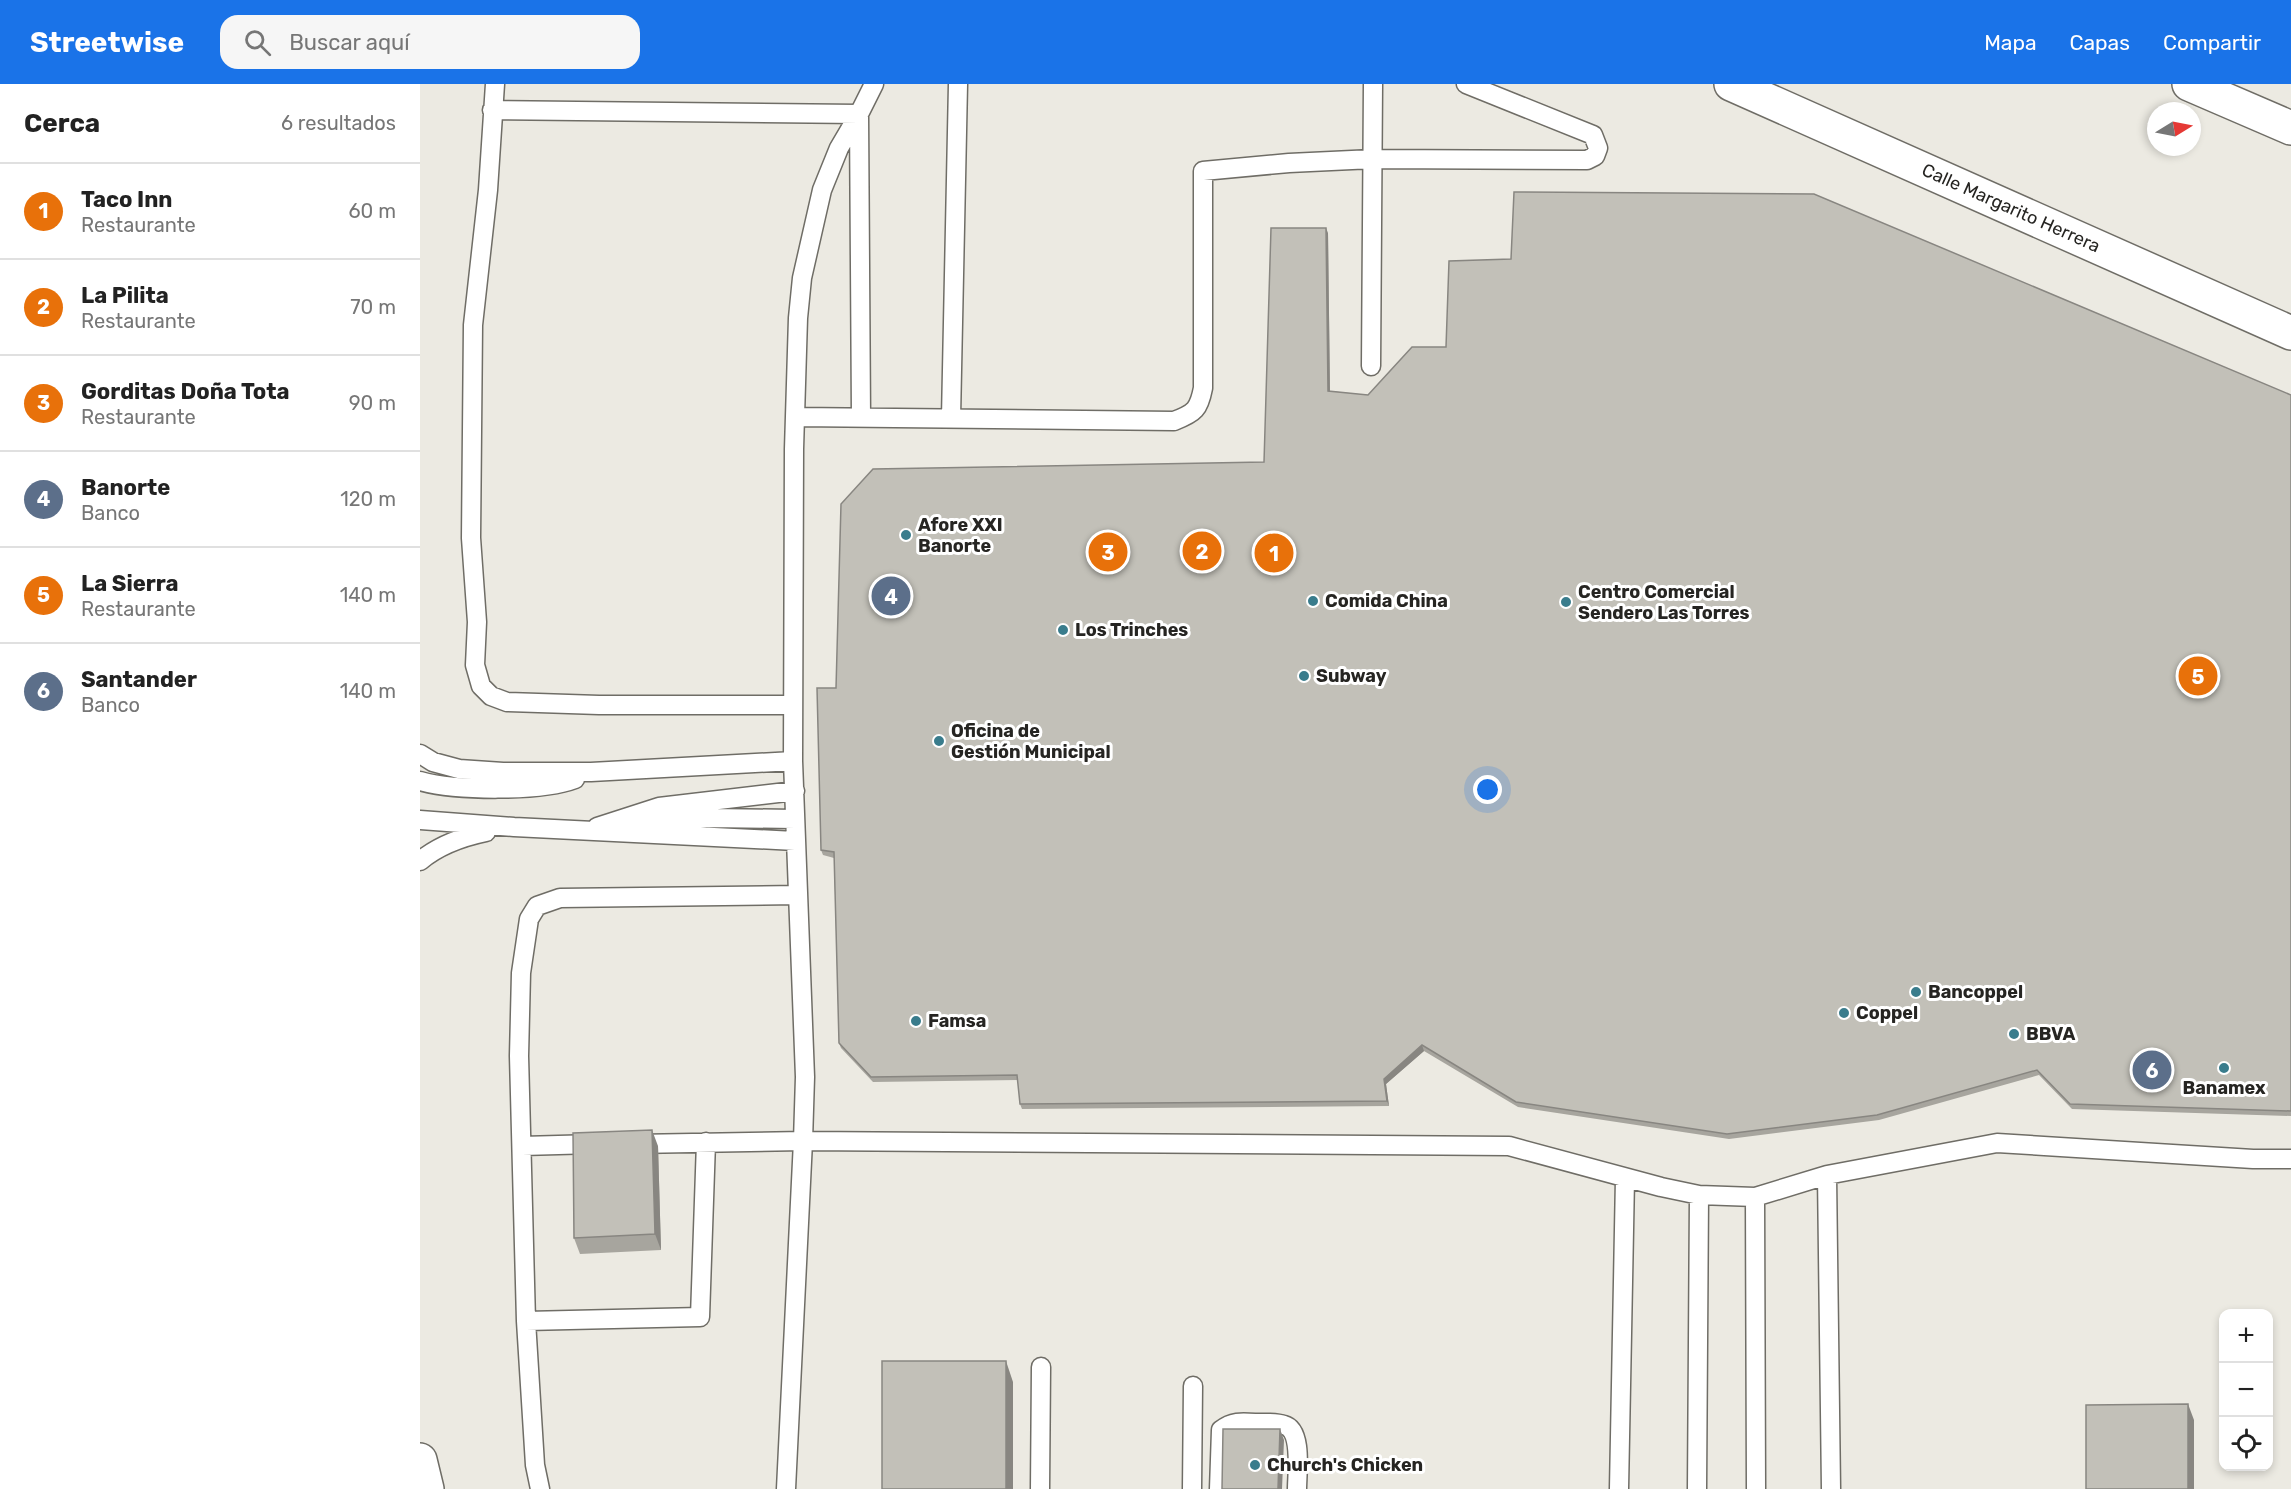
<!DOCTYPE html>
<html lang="es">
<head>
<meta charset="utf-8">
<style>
	:root { --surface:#fff; --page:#f6f6f6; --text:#222; --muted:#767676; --line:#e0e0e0; --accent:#1a73e8 }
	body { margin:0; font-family:Rubik,sans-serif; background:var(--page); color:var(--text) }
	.controls { position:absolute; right:18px; bottom:18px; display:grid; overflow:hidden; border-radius:12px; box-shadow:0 3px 9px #0003 }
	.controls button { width:54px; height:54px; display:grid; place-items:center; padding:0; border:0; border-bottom:2px solid var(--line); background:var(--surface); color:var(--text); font:30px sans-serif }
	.compass { position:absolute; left:1727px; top:18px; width:54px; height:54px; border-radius:50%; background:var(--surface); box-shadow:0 3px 9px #0003; rotate:80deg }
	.you { position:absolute; left:1068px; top:706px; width:21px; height:21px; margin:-15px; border:4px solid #fff; border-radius:50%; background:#1a73e8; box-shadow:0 0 0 9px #1a73e833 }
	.badge { display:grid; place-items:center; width:39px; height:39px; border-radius:50%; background:var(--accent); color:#fff; font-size:20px; font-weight:700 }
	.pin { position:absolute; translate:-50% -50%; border:3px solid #fff; box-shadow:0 2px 6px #0006 }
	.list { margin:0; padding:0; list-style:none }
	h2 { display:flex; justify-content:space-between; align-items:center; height:78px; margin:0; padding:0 24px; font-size:26px }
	h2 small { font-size:20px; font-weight:400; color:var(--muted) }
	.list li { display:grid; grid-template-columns:39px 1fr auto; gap:18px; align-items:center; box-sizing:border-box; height:96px; padding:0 24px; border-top:2px solid var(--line) }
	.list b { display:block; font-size:22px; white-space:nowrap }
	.list p { margin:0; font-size:20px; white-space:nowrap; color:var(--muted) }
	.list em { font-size:20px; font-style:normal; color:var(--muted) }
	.icon { flex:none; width:33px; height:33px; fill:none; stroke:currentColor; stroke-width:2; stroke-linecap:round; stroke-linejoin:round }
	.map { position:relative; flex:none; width:1871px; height:1405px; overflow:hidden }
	header { display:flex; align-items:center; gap:36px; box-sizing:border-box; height:84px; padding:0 30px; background:var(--accent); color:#fff }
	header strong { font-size:28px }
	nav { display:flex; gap:33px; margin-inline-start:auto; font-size:21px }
	.search { width:420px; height:54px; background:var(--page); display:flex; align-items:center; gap:15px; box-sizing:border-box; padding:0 21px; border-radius:18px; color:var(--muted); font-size:22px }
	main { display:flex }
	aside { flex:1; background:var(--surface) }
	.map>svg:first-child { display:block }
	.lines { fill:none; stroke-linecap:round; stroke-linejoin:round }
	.lane-casing { stroke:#6f6d66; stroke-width:21 }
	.street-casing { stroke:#6f6d66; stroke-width:36 }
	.secondary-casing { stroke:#6f6d66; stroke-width:36 }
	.lane { stroke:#fff; stroke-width:18 }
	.street { stroke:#fff; stroke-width:33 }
	.secondary { stroke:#fff; stroke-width:33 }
	.wall { fill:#a7a59e }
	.shaded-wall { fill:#888681 }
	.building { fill:#c2c0b8; stroke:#888681; stroke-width:1.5 }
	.poi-dot { fill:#397c8c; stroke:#fff; stroke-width:2 }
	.labels { text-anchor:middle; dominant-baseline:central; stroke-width:6; stroke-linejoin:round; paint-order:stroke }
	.street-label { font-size:18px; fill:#262522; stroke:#fff }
	.poi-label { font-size:18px; font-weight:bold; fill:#262522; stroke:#fff; text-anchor:start }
</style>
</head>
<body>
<header>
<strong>Streetwise</strong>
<div class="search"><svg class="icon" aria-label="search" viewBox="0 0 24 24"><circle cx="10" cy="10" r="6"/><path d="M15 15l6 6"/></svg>Buscar aquí</div>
<nav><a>Mapa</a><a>Capas</a><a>Compartir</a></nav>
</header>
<main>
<aside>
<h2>Cerca<small>6 resultados</small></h2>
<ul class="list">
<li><span class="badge" style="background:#e8710a">1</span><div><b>Taco Inn</b><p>Restaurante</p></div><em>60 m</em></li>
<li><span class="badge" style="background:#e8710a">2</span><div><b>La Pilita</b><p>Restaurante</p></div><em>70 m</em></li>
<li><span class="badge" style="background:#e8710a">3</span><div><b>Gorditas Doña Tota</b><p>Restaurante</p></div><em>90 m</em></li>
<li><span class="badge" style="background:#5c6f8a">4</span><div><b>Banorte</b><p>Banco</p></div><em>120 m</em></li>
<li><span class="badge" style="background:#e8710a">5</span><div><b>La Sierra</b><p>Restaurante</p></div><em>140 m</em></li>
<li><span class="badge" style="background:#5c6f8a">6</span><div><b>Santander</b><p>Banco</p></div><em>140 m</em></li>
</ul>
</aside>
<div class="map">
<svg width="1871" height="1405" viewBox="0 0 1871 1405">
	<rect width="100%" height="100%" fill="#eceae2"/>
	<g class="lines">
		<!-- lane casing -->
		<g class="lane-casing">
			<path id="lane" d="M75,0L68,106L53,241L51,454L57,538L55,581L61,602L71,612L87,618L179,621H373
				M454,0L439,30L419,64L402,106L382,194L378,234L374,365L373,677L385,993L383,1057L1089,1062L1241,1103L1279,1111L1335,1113L1407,1091L1577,1059L1833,1075H1871
				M72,26L439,30L441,333
				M951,282L953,0
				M377,333L754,337C775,329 779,325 783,304V87L869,79L953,75L1167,76L1175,72L1178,64L1173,51L1046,0
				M531,334L538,0
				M0,670L13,678L39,685L83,688H171L373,677
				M0,697C35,707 121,708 155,695
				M0,736L94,743L375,757
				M216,740L289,734L375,735
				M177,743L239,723L375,707
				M0,777C19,761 42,753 66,748
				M215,1060L383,1057L366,1405
				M102,1062L175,1060
				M1407,1091L1411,1405
				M1335,1113L1336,1405
				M106,1237L280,1233L286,1058
				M120,1405L115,1381L106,1237L99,972L101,889L109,835L117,822L140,814L378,811
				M620,1405L621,1283
				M772,1405L773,1302
				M799,1405L801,1346C812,1337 822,1338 836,1339C844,1339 856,1338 864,1341C883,1346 877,1389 877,1405
				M1199,1405L1205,1094
				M1277,1405L1279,1111"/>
		</g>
		<!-- street casing -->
		<g class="street-casing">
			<path id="street" d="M1769,0L1871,44"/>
		</g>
		<!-- secondary casing -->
		<g class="secondary-casing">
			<path id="secondary" d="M1311,0L1871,249
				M0,1376L7,1405"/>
		</g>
		<!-- lane -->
		<use href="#lane" class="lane"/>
		<!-- street -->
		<use href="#street" class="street"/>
		<!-- secondary -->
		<use href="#secondary" class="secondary"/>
	</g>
	<!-- wall -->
	<path class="wall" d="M908,149L910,307L948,311H1871V1032L1652,1025L1619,991L1459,1036L1309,1055L1098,1023L1004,967L966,1000L969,1022L602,1025L600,1020L598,996L453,998L421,964L419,959L414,774L403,771L401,766L416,604L844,378Z
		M238,1062L241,1166L160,1170L154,1154Z"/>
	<!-- shaded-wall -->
	<path class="shaded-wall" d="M906,144L908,149L910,312L908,307Z
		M1002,961L1004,967L966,1000L969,1022L967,1017L964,995Z
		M232,1046L238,1062L241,1166L235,1150Z
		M586,1277L593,1298V1405H586Z
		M1768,1320L1774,1336V1405H1768Z
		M860,1345L864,1356L862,1405H858Z"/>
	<!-- building -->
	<path class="building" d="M1094,108L1394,110L1871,311V1027L1650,1020L1617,986L1457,1031L1307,1050L1096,1018L1002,961L964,995L967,1017L600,1020L597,991L451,993L419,959L414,768L401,766L397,604H416L421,420L453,385L844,378L851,144H906L908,307L948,311L992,263H1026L1029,177L1091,175Z
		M232,1046L235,1150L154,1154L153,1049Z
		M462,1277H586V1405H462Z
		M1768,1320V1405H1666V1321Z
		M803,1345H860L858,1405H802Z"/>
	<!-- markers -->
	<g class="poi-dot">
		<circle cx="486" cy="451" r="6"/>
		<circle cx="893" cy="517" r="6"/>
		<circle cx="1146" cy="518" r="6"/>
		<circle cx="643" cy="546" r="6"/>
		<circle cx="884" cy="592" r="6"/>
		<circle cx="519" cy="657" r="6"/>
		<circle cx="1496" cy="908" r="6"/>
		<circle cx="1424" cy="929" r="6"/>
		<circle cx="496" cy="937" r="6"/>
		<circle cx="1594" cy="950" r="6"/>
		<circle cx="1804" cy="984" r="6"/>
		<circle cx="835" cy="1381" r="6"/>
	</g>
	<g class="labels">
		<!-- street labels -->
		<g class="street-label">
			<text transform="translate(1591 124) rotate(24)">Calle Margarito Herrera</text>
		</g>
		<!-- poi labels -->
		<g class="poi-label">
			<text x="498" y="441">Afore XXI<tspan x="498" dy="21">Banorte</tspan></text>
			<text x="1158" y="508">Centro Comercial<tspan x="1158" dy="21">Sendero Las Torres</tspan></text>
			<text x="905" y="517">Comida China</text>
			<text x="655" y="546">Los Trinches</text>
			<text x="896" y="592">Subway</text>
			<text x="531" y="647">Oficina de<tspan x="531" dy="21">Gestión Municipal</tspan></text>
			<text x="1508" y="908">Bancoppel</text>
			<text x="1436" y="929">Coppel</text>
			<text x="508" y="937">Famsa</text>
			<text x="1606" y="950">BBVA</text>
			<text x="1804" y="1004" text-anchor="middle">Banamex</text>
			<text x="847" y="1381">Church's Chicken</text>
		</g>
	</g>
</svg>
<div class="controls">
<button>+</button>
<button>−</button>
<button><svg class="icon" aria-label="locate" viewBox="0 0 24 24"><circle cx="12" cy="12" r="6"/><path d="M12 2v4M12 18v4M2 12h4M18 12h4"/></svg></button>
</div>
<svg class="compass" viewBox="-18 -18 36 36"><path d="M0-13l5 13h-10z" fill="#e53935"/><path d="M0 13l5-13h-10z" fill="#767676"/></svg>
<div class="you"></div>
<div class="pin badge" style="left:854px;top:469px;background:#e8710a">1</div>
<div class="pin badge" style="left:782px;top:467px;background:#e8710a">2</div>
<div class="pin badge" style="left:688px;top:468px;background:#e8710a">3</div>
<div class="pin badge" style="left:471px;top:512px;background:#5c6f8a">4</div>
<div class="pin badge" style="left:1778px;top:592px;background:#e8710a">5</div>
<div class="pin badge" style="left:1732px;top:986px;background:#5c6f8a">6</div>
</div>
</main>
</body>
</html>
